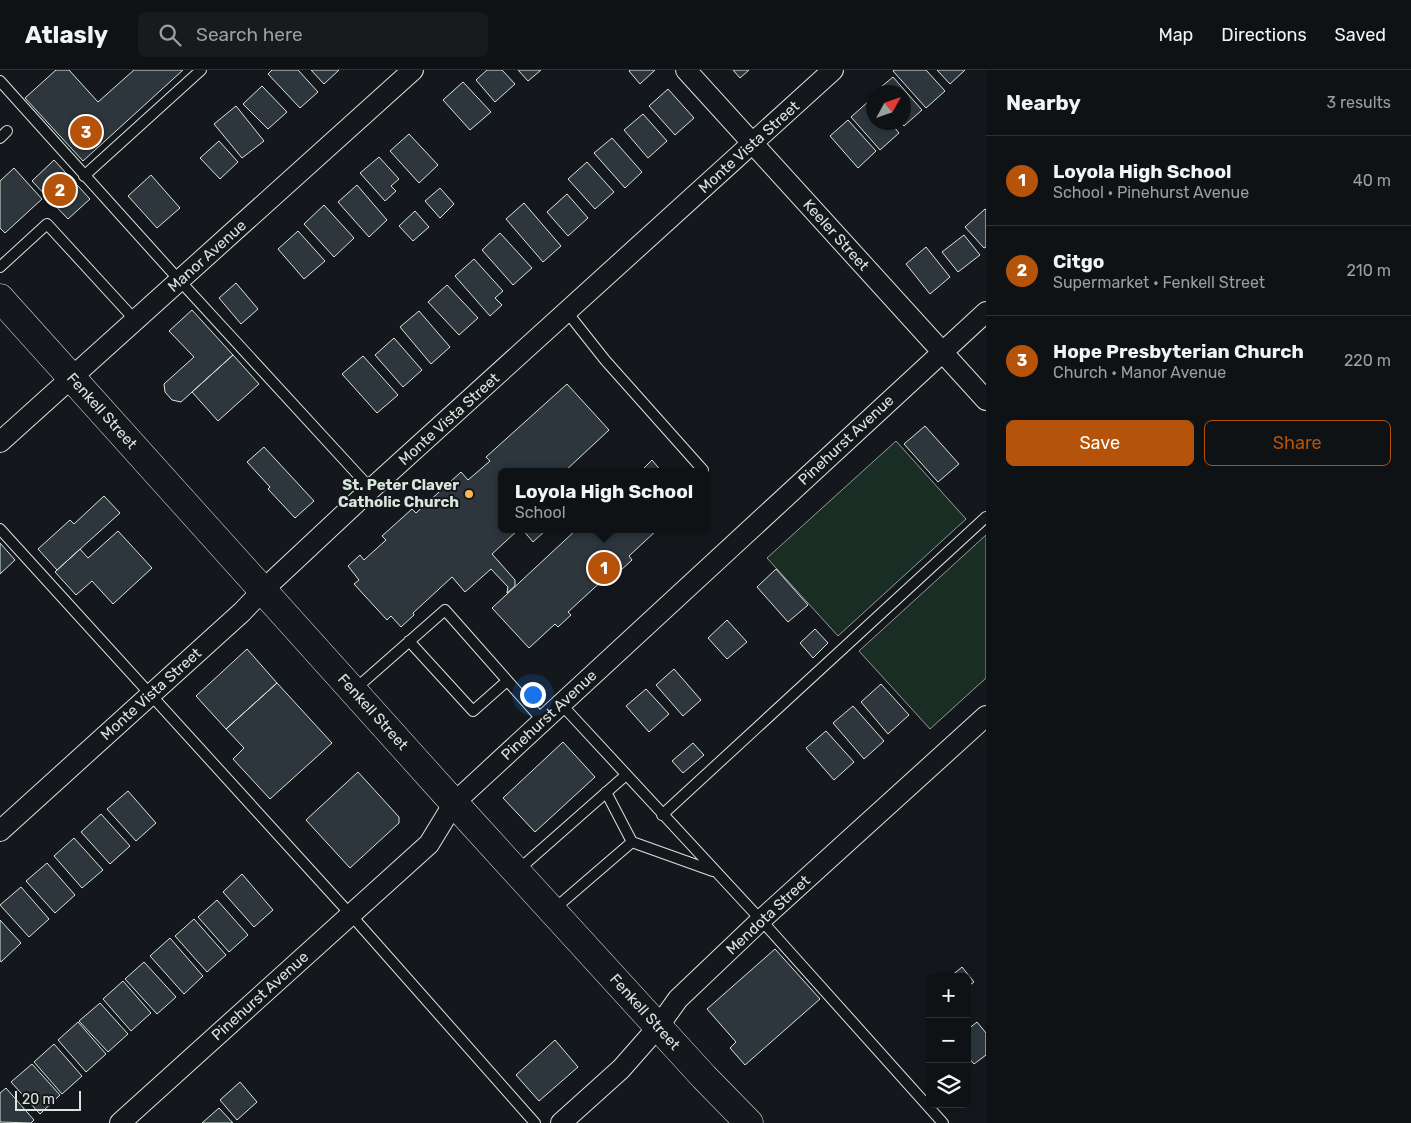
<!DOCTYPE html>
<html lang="en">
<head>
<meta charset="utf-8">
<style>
	:root { --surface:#0f1215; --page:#181b1e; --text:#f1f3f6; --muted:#9b9ea0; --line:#2f3234; --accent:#b45309 }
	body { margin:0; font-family:Rubik,sans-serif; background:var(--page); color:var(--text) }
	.controls { position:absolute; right:15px; bottom:15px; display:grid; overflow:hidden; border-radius:8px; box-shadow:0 2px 12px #0003 }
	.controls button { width:45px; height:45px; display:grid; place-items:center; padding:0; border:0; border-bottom:1px solid var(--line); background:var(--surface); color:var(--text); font:25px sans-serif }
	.compass { position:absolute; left:866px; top:15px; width:45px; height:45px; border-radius:50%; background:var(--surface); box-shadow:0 2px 12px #0003; rotate:50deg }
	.scale { position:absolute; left:15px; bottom:12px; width:66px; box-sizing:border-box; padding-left:5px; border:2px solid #d8e6dc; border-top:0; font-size:14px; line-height:18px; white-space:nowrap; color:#d8e6dc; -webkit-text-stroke:4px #14181c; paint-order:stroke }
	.you { position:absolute; left:532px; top:624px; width:18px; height:18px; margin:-12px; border:4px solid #fff; border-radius:50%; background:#1a73e8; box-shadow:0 0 0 8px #1a73e833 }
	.badge { display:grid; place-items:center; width:32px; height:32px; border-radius:50%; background:var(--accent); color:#fff; font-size:16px; font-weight:700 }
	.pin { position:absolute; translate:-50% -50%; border:2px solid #fff; box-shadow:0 1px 5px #0006 }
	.popup { position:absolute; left:498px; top:398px; width:212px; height:65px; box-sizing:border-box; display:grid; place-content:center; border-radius:8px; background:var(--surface); filter:drop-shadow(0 1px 4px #0005); font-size:16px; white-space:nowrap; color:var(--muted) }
	.popup b { font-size:19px; color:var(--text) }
	.popup::after { content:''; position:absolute; left:50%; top:100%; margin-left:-10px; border:10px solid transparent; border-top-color:var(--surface) }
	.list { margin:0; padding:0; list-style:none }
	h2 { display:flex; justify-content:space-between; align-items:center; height:65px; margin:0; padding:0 20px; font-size:21px }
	h2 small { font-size:16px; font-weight:400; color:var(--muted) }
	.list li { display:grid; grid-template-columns:32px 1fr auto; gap:15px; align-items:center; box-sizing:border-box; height:90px; padding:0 20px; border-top:1px solid var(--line) }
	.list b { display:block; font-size:19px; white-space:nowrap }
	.list p { margin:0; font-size:16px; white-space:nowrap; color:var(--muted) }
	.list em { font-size:16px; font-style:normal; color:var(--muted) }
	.actions { display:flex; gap:10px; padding:15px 20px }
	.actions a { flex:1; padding:11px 0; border:1px solid var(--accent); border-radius:8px; text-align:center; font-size:18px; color:var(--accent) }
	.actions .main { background:var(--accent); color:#fff }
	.icon { flex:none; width:28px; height:28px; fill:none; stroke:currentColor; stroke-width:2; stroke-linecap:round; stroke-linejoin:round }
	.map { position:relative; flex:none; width:986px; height:1053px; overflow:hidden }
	header { display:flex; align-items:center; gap:30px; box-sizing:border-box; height:70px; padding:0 25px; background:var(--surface); border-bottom:1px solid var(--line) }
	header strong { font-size:24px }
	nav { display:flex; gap:28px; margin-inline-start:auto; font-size:18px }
	.search { width:350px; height:45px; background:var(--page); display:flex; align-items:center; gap:12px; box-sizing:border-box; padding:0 18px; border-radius:8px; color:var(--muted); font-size:19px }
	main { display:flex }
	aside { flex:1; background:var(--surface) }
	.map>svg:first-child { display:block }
	.green { fill:#1a2d24; stroke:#939e99 }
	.building { fill:#2c363c; stroke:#d8e6dc }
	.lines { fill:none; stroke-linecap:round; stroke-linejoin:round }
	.lane-casing { stroke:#d8e6dc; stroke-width:12 }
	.street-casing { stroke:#d8e6dc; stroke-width:22 }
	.secondary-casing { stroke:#d8e6dc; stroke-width:29 }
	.lane { stroke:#14181c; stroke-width:10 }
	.street { stroke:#14181c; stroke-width:20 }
	.secondary { stroke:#14181c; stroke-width:28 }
	.poi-dot { fill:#ffb74d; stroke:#14181c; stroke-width:2 }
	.labels { text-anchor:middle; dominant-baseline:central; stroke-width:4; stroke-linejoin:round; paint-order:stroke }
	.street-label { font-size:15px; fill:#d8e6dc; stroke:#14181c }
	.poi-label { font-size:15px; font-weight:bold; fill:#d8e6dc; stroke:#14181c; text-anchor:end }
</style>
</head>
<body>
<header>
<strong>Atlasly</strong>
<div class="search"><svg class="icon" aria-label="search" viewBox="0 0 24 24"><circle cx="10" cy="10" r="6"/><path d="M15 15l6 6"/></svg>Search here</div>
<nav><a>Map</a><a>Directions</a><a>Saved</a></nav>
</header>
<main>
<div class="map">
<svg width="986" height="1053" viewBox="0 0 986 1053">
	<rect width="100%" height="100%" fill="#14181c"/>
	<!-- green -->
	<path class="green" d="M896,371L966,449L838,566L767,488Z
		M986,465V608L930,659L859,581Z"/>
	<!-- building -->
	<path class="building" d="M56,0H69L98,32L134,0H183L83,91L25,28Z
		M272,0H298L318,22L300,38L268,4Z
		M311,0H339L324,14Z
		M487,0H502L515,14L495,32L476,10Z
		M518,0H541L528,11Z
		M630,0H655L640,14L629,1Z
		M733,0H749L740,8Z
		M895,0H926L945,21L926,38L893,1Z
		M937,0H965L950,14Z
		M893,7L922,40L904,56L900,52H904V22H875Z
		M463,12L491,42L470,60L443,30Z
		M262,16L287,42L268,59L243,34Z
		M668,19L694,48L675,65L649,36Z
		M870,30L874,34V52H890L899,63L880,80L851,47Z
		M236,36L264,71L242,88L214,54Z
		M643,44L667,71L648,88L624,60Z
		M848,50L876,81L858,98L830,66Z
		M409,64L438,95L419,113L390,81Z
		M612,68L642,102L625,118L594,83Z
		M219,71L238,92L220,109L200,88Z
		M379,87L399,109L391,116L396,121L385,131L360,103Z
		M54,90L90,129L68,149L32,111Z
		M587,92L614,122L595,139L568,109Z
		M14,98L42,129L5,163L0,158V111Z
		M151,105L180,138L157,158L128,126Z
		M357,115L387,150L369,167L338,132Z
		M440,118L454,134L440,148L425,131Z
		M567,124L588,148L568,166L547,142Z
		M524,133L561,176L543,192L506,149Z
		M324,135L354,168L334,187L304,154Z
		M985,139L986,140V177L984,178L965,157Z
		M415,141L429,157L413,171L399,156Z
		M298,161L325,191L304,209L278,179Z
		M500,163L532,198L513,215L482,180Z
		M964,165L980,185L958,202L942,182Z
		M926,177L950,207L930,224L906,194Z
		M474,189L503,221L495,228L502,235L490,246L455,206Z
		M236,213L258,239L241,254L219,228Z
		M447,215L478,248L459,265L428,232Z
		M192,240L233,285L181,332L172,330L165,322L164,314L194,287L169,261Z
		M419,241L450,277L431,294L400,257Z
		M394,268L422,300L403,317L375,285Z
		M233,285L259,314L218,351L192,322Z
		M363,286L398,325L377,343L342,304Z
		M567,314L609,360L564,402H502V459H519L492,484L515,510V516L507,523L508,517L491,499L465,522L452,507L413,543L414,545L401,557L391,546L387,550L354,514L359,510L348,496L360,485L364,490L386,470L382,466L412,439L416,443L461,402L468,410L490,391L486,387Z
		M925,356L959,394L938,412L904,374Z
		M264,377L314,431L295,448L268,419L270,417L247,392Z
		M652,390L662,402H640Z
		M104,426L120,443L57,500L38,479L70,450L74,454Z
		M522,459H546V460L533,472Z
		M577,459H658L629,486L632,490L620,501L617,497L568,542L571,545L558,557L555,554L529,578L492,538Z
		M118,461L152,498L113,534L92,511L76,525L55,502L80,479L88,488Z
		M0,473L15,490L0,504Z
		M776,499L808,535L788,552L757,517Z
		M727,550L747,572L727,589L708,568Z
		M815,559L828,573L813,588L800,573Z
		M247,579L277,613L226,659L196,626Z
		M674,599L701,630L683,646L656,615Z
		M277,613L332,673L270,729L233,689L244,678L226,659Z
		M881,614L909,645L888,664L861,632Z
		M646,619L669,644L649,662L626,636Z
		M853,636L884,671L864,689L833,653Z
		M826,661L854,692L834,710L806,678Z
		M563,672L595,707L535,762L503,728Z
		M693,673L704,685L683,703L672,691Z
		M358,702L399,747V753L350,798L306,750Z
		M128,721L156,753L136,771L107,739Z
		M101,744L130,776L110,794L81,762Z
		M74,768L103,800L82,818L54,786Z
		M47,793L75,825L55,843L26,811Z
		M242,804L273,840L254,857L223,822Z
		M21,817L49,849L29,867L0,835Z
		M217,830L248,865L229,882L198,847Z
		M194,849L226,885L207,902L175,866Z
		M0,850L21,873L1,892L0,890Z
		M170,868L203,906L184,924L150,886Z
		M775,879L820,929L745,995L730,978L736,972L707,939Z
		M144,892L176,927L157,944L125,909Z
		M962,897L974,912L967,917V907H950Z
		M123,911L151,943L131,961L103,929Z
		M100,933L128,964L108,982L79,951Z
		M78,952L106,984L86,1002L58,970Z
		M977,952L986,963V985L974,994L967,986V960Z
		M555,970L578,997L539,1031L516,1005Z
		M54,974L82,1006L62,1024L34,992Z
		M32,994L60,1025L40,1044L11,1012Z
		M240,1012L257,1032L237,1050L220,1030Z
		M6,1018L34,1050L31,1053L0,1052V1023Z
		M219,1038L233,1053H202Z"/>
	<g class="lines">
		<!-- lane casing -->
		<g class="lane-casing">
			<path id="lane" d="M0,11L180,211L371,419
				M0,68L7,61
				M84,106L201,0
				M0,197L47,154L136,251
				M567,242L605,290L703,400
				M0,459L351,845L535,1053
				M409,571L473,641L507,611
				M354,620L445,540L543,651
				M561,634L761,850L943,1053
				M606,722L632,772
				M662,745L986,447
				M517,801L626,705
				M553,840L632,772L713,801"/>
		</g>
		<!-- street casing -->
		<g class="street-casing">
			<path id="street" d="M686,0L986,330
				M0,372L413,0
				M0,761L242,542L263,520L371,419L833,0
				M120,1053L429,774L454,733L986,242
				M561,1053L621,999L658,957L678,929L761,850L986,646"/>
		</g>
		<!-- secondary casing -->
		<g class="secondary-casing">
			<path id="secondary" d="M0,228L454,733L704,1007L749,1053"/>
		</g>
		<!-- lane -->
		<use href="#lane" class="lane"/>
		<!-- street -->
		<use href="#street" class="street"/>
		<!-- secondary -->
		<use href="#secondary" class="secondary"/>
	</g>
	<!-- markers -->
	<circle class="poi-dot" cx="469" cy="424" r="5"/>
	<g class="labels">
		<!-- street labels -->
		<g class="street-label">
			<text transform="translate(749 77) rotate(-42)">Monte Vista Street</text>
			<text transform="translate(836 165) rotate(48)">Keeler Street</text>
			<text transform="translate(207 186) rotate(-42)">Manor Avenue</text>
			<text transform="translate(102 341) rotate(48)">Fenkell Street</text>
			<text transform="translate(449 349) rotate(-42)">Monte Vista Street</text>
			<text transform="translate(846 370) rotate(-43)">Pinehurst Avenue</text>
			<text transform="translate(151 624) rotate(-42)">Monte Vista Street</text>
			<text transform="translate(373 642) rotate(48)">Fenkell Street</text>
			<text transform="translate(549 645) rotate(-43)">Pinehurst Avenue</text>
			<text transform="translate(768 845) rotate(-43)">Mendota Street</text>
			<text transform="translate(260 926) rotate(-42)">Pinehurst Avenue</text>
			<text transform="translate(645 942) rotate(48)">Fenkell Street</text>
		</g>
		<!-- poi labels -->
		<g class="poi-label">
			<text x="459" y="415">St. Peter Claver<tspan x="459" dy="17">Catholic Church</tspan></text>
		</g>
	</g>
</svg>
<div class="controls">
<button>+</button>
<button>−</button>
<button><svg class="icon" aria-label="layers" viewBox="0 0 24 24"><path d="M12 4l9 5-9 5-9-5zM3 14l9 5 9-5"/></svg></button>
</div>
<svg class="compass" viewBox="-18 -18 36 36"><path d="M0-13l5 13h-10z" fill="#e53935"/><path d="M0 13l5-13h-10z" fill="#9b9ea0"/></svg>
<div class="scale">20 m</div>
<div class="you"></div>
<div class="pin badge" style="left:604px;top:498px">1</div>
<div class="popup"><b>Loyola High School</b>School</div>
<div class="pin badge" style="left:60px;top:120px">2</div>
<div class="pin badge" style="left:86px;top:62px">3</div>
</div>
<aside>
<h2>Nearby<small>3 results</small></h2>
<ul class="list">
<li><span class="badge">1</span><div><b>Loyola High School</b><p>School · Pinehurst Avenue</p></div><em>40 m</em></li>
<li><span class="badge">2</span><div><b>Citgo</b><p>Supermarket · Fenkell Street</p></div><em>210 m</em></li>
<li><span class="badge">3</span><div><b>Hope Presbyterian Church</b><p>Church · Manor Avenue</p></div><em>220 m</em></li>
</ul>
<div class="actions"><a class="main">Save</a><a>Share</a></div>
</aside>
</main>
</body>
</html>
